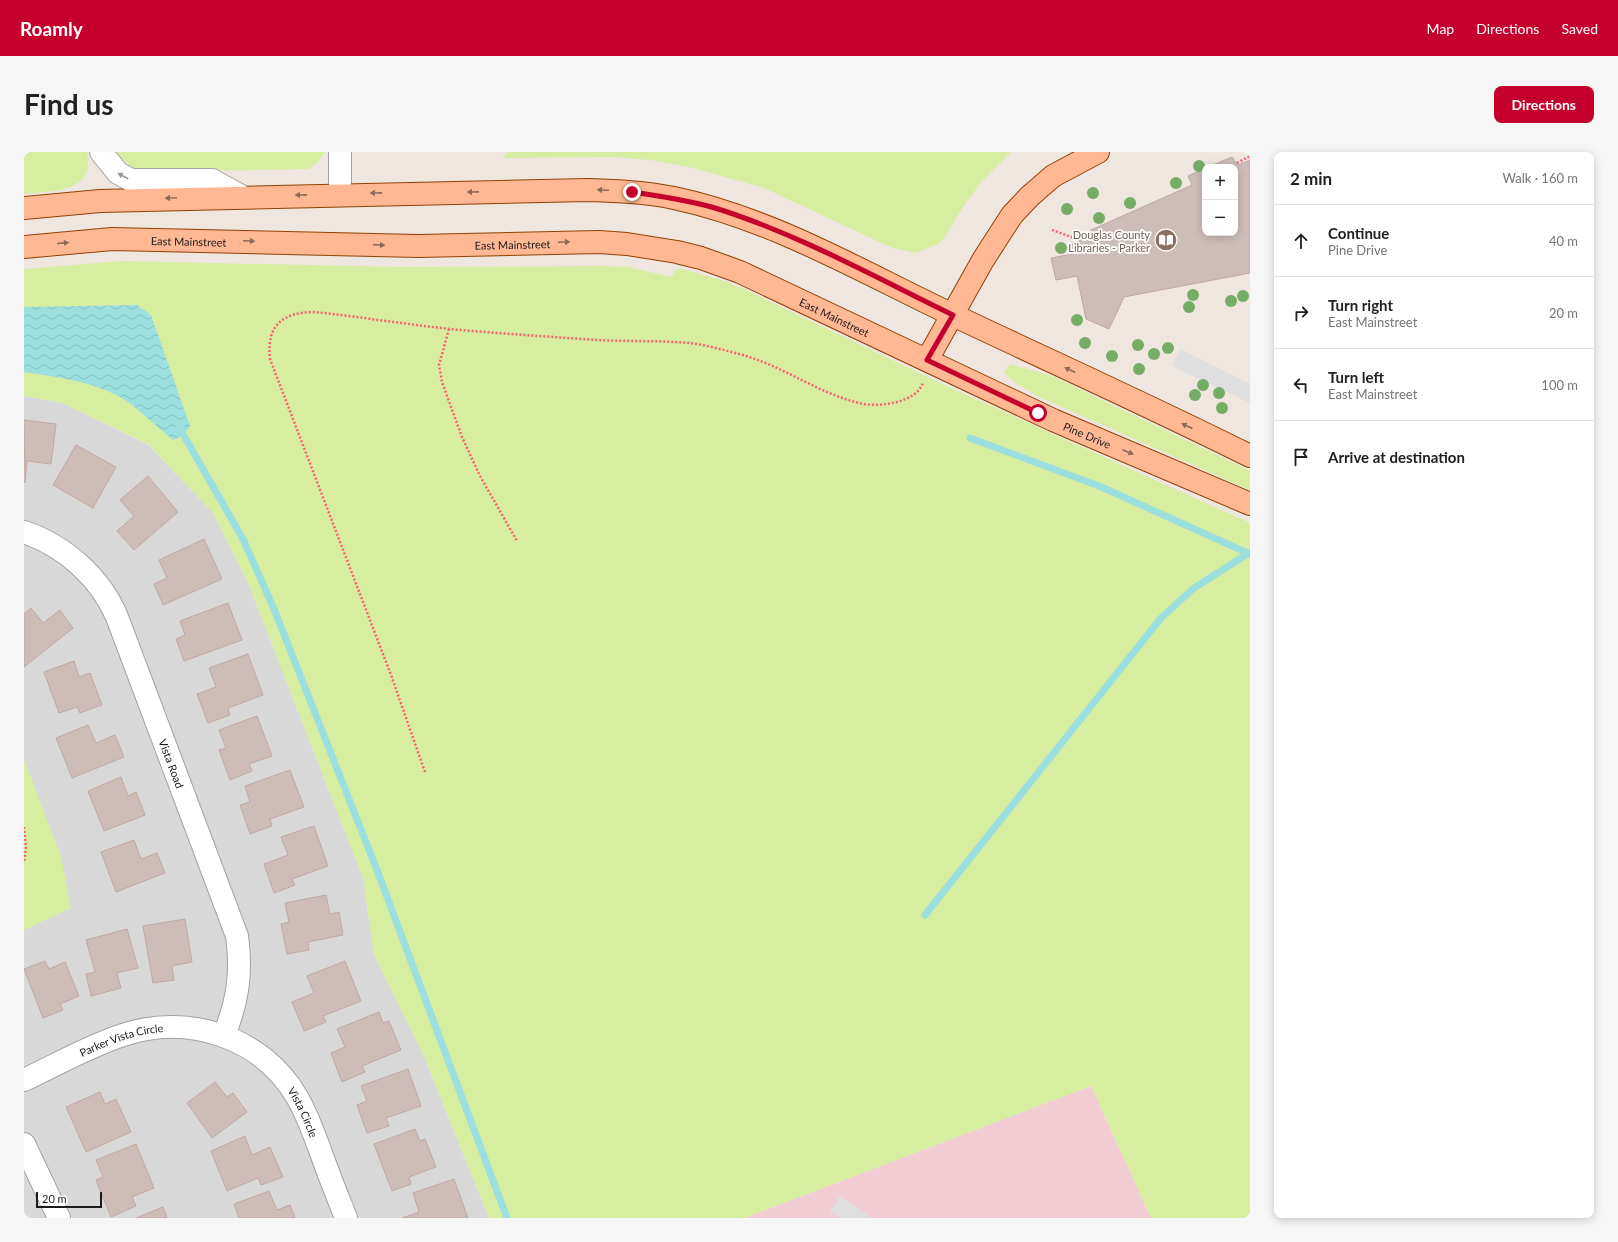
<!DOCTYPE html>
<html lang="en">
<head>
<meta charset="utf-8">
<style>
	:root { --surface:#fff; --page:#f6f6f6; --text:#202124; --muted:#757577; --line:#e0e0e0; --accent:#c6002c }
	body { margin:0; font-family:Lato,sans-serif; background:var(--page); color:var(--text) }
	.controls { position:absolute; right:12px; top:12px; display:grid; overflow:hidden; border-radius:8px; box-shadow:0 2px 10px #0003 }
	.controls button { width:36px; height:36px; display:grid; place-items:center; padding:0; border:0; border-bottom:1px solid var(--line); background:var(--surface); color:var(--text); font:20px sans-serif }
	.scale { position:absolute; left:12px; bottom:10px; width:66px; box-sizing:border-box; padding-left:4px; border:2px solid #1b1b1b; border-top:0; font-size:11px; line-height:14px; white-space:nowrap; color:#1b1b1b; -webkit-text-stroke:3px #fff; paint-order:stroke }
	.stop { position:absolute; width:12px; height:12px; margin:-9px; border:3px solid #c6002c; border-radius:50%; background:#fff }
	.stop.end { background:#c6002c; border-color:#fff; box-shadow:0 1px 4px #0008 }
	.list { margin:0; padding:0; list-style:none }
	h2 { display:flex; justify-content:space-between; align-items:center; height:52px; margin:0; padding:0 16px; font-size:17px }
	h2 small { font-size:13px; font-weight:400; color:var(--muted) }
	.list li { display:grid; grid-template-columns:26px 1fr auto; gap:12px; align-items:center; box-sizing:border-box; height:72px; padding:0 16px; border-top:1px solid var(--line) }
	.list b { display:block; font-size:15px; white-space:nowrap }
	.list p { margin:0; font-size:13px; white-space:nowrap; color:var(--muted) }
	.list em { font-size:13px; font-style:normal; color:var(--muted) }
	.icon { flex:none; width:22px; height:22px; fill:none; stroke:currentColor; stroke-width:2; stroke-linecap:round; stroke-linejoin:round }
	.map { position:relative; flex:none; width:1226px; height:1066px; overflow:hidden; border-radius:8px }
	header { display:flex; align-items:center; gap:24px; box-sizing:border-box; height:56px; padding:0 20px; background:var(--accent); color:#fff }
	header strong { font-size:19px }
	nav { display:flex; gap:22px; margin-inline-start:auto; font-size:14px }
	.intro { display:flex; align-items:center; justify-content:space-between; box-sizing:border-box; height:96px; padding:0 24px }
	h1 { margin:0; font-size:28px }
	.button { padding:10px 18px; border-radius:8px; background:var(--accent); color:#fff; font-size:14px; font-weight:700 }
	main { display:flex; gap:24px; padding:0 24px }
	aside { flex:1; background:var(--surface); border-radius:8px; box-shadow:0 2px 10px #0003 }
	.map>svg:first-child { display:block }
	.residential { fill:#d9d8d8 }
	.commercial { fill:#f1ccd3 }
	.grass { fill:#d7eda0 }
	.parking { fill:#dfdfdf }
	.water { fill:url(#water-waves) }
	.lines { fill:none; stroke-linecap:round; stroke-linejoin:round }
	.stream { stroke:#9bdfdf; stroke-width:7 }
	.building { fill:#cdbdb8; stroke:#c0a8a1 }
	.minor-casing { stroke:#a2a2a2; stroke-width:24 }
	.tertiary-casing { stroke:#a2a2a2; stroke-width:24 }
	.primary-casing { stroke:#924100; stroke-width:24 }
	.path { stroke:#ff5f72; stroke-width:2.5; stroke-dasharray:2 2; stroke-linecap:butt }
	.minor { stroke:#fff; stroke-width:22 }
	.tertiary { stroke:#fff; stroke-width:22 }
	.primary { stroke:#ffb893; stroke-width:22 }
	.tree { fill:#76ad66 }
	.oneway { fill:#989898 }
	.oneway2 { fill:#8d6a57 }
	.route { stroke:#c6002c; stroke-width:5 }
	.labels { text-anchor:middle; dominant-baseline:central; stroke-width:3.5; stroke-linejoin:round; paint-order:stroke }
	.education-label { font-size:11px; fill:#785e54; stroke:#fff; text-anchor:end }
	.street-label { font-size:11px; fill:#1b1b1b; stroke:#fff }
</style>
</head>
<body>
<header>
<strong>Roamly</strong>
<nav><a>Map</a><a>Directions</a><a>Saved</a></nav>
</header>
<div class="intro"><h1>Find us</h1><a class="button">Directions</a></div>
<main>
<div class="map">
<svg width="1226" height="1066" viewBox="0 0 1226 1066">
	<defs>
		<pattern id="water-waves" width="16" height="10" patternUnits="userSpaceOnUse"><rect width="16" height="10" fill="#9bdfdf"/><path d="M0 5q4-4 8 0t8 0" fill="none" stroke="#85bfbf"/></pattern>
	</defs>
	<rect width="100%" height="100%" fill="#eee6df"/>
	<!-- residential -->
	<path class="residential" d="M0,244L38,251L124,293L189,361L224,431L339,726L350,803L398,900L465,1066H0Z"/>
	<!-- commercial -->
	<path class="commercial" d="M1067,934L1127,1066H720Z"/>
	<!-- grass -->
	<path class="grass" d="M0,0H63C72,41 28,39 0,42Z
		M91,0H301L293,11L284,17L122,20L108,16Z
		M484,0H987L957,30L939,55L920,86L914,92L891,101L866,95L740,36L665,15L626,8L589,5L479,6Z
		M98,109L375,115L578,114L604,115L647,125L654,116L694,127L720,137L916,231L1226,371V1066H1127L1067,934L720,1066H465L398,900L350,803L339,726L224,431L189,361L124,292L38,251L0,244V117Z
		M986,212L1028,224L1226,319V338L1013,244L993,232L980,221Z
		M0,608L37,704L47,756L0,778Z"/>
	<!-- parking -->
	<path class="parking" d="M1156,197L1226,232V251L1148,214Z
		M816,1044L848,1066H816L806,1060Z"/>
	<!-- water -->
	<path class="water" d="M113,153L127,163L166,274L159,284L149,288C134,276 112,254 96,245C67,229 32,225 0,220V155Z"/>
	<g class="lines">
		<!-- stream -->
		<path class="stream" d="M155,275L219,387L250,457L353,718L483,1066
			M946,286L1075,334L1226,402
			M901,763L1137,466L1170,436L1225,401"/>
	</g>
	<!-- building -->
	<path class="building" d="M1208,5L1214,13L1226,8V121L1100,145L1085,177L1062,167L1053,124L1032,128L1027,106L1049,102L1047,92L1069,83L1067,78L1168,33L1164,24L1181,16V81H1211V15H1184Z
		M0,268L32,272L27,312L3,309L1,331Z
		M52,293L92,315L69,356L29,333Z
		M124,324L154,360L110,398L93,379L110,364L96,348Z
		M180,387L198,427L139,453L130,432L143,426L135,408Z
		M204,451L218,488L160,509L152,487L161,483L156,469Z
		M7,456L19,471L36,458L49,476L0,515V462Z
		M224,502L239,543L204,556L206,563L184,571L173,542L192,535L185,516Z
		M50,509L55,525L66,521L78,553L56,561L53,555L35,561L20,520Z
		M233,564L248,604L225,612L228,619L206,628L195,598L202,596L195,578Z
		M64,573L72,591L91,583L100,605L48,626L32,586Z
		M266,618L280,655L246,667L248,674L226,682L216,653L226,650L221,634Z
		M97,625L104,644L112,640L121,663L80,679L64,639Z
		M290,674L304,714L268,727L271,733L250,741L240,712L264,703L257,685Z
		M110,688L117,707L133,701L141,721L92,740L77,700Z
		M302,743L306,762L315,760L319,783L284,790L285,798L263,802L257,772L265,770L261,751Z
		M161,767L168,810L148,814L150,828L129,831L119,774Z
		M103,777L114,816L93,821L97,836L67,844L62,822L71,820L62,788Z
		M21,809L25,817L41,810L55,844L36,852L39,858L19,866L0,817Z
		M321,809L337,849L299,864L302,870L280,879L268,850L290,841L283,824Z
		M355,860L359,871L365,869L377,898L338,914L341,920L318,930L307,901L321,895L313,877Z
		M384,917L397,954L362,966L365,974L343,981L333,953L343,949L337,934Z
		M191,930L203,945L209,941L223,960L188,986L163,951Z
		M76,940L81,952L92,947L107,980L62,1000L42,955Z
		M391,977L396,989L401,987L412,1015L385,1025L387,1032L368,1039L350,992Z
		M221,984L228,1003L246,995L259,1025L237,1033L234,1026L203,1039L187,999Z
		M112,992L130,1036L108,1045L112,1054L87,1065L72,1028L79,1025L72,1008Z
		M430,1027L444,1066H378L395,1060L389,1041Z
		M245,1039L253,1058L266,1053L271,1066H215L210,1052Z
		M139,1055L143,1066H112Z"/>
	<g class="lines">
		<!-- minor casing -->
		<g class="minor-casing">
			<g id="minor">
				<path d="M316,0V42"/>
				<path id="s1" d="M0,380C41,394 76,425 93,465L213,784C218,820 214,849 200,883"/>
				<path id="s2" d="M0,928C32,913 65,894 99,883C164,861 238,885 273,945C283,962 289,980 296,998C304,1021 313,1043 322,1066"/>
				<path d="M0,992L35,1066"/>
			</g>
		</g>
		<!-- tertiary casing -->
		<g class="tertiary-casing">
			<path id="tertiary" d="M77,0L94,21L107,28H188L217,44"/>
		</g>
		<!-- primary casing -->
		<g class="primary-casing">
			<g id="primary">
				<path d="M0,56L76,49L564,38C592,39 621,40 650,46C749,67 838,120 929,163C1028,210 1128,255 1226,304"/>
				<path id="s3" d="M0,95L88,87L394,94L575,90L603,92L653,100L677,106L716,120L1029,268L1226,352"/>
				<path d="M903,208L959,108L988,63L1006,44L1029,24L1074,0"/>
			</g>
		</g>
		<!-- path -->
		<path class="path" d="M1213,11L1226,4
			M1028,78L1053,87L1068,81
			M425,177L415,213L418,230L438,285L456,324L493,389
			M401,620L367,523L246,207C242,173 259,160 291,160C336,165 381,172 426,177C470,181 514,184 559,187C594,190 630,188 666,191C682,193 700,198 715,202C758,213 793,241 835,251C853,256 894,251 899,230
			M0,675L2,695L0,711"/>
		<!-- minor -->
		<use href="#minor" class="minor"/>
		<!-- tertiary -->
		<use href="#tertiary" class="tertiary"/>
		<!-- primary -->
		<use href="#primary" class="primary"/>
	</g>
	<!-- trees -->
	<g class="tree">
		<circle cx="1175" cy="14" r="6"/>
		<circle cx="1152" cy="31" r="6"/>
		<circle cx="1069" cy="41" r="6"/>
		<circle cx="1106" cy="51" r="6"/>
		<circle cx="1043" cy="57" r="6"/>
		<circle cx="1075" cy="66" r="6"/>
		<circle cx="1037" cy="96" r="6"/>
		<circle cx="1169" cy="143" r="6"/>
		<circle cx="1219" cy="144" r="6"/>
		<circle cx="1207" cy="149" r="6"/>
		<circle cx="1165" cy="155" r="6"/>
		<circle cx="1053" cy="168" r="6"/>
		<circle cx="1061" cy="191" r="6"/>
		<circle cx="1114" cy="193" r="6"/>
		<circle cx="1144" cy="196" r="6"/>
		<circle cx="1130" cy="202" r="6"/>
		<circle cx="1088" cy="204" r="6"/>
		<circle cx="1115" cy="217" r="6"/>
		<circle cx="1179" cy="233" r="6"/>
		<circle cx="1195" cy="241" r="6"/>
		<circle cx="1171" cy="243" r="6"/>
		<circle cx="1198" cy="256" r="6"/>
	</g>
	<!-- one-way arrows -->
	<defs><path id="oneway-solid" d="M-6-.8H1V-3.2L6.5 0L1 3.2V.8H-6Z"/></defs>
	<use class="oneway" href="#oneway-solid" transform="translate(99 24) rotate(-151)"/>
	<g class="oneway2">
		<use href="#oneway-solid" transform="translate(579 38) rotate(-177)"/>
		<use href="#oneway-solid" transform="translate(449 40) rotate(179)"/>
		<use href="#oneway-solid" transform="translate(352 41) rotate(179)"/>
		<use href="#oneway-solid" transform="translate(277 43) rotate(179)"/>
		<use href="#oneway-solid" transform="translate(147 46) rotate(178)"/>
		<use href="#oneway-solid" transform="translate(225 89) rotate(2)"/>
		<use href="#oneway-solid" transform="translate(540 90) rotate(-2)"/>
		<use href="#oneway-solid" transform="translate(39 91) rotate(-5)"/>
		<use href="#oneway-solid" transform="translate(355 93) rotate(2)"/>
		<use href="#oneway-solid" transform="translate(1046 218) rotate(-155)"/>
		<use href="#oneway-solid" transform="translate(1163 274) rotate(-155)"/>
		<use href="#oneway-solid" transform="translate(1104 300) rotate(23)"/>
	</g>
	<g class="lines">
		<!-- route -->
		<path class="route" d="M608,40C636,44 664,48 691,56C774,82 851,125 929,163L903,208L1014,261"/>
	</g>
	<!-- icons -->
	<defs>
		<g id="library-disc" transform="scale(1.15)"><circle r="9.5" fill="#8d6e63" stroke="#fff"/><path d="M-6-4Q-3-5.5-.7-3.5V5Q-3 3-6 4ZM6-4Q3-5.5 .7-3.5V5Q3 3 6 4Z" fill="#fff"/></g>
	</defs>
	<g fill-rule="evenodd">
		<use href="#library-disc" x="1142" y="88"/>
	</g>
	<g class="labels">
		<!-- education labels -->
		<g class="education-label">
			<text x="1126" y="82">Douglas County<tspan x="1126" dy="13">Libraries - Parker</tspan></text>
		</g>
		<!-- street labels -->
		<g class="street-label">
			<text stroke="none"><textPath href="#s3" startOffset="165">East Mainstreet</textPath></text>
			<text stroke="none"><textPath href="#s3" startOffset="489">East Mainstreet</textPath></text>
			<text stroke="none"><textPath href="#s3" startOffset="825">East Mainstreet</textPath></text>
			<text stroke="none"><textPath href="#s3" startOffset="1104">Pine Drive</textPath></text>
			<text stroke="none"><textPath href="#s1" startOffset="286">Vista Road</textPath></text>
			<text stroke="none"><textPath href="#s2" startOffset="106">Parker Vista Circle</textPath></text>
			<text stroke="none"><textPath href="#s2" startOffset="325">Vista Circle</textPath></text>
		</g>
	</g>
</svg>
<div class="controls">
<button>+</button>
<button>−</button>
</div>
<div class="scale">20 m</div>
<div class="stop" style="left:1014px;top:261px"></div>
<div class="stop end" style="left:608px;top:40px"></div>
</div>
<aside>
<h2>2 min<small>Walk · 160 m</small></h2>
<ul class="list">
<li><svg class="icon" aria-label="ahead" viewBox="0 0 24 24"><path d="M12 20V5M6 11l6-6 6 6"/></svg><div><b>Continue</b><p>Pine Drive</p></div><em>40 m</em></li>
<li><svg class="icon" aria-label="right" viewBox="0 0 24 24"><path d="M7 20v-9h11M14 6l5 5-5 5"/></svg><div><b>Turn right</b><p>East Mainstreet</p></div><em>20 m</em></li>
<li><svg class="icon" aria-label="left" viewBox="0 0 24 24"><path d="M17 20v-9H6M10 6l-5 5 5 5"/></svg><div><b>Turn left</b><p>East Mainstreet</p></div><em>100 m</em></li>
<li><svg class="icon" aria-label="arrive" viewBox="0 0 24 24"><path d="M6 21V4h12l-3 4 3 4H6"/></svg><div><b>Arrive at destination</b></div></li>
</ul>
</aside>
</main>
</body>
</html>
